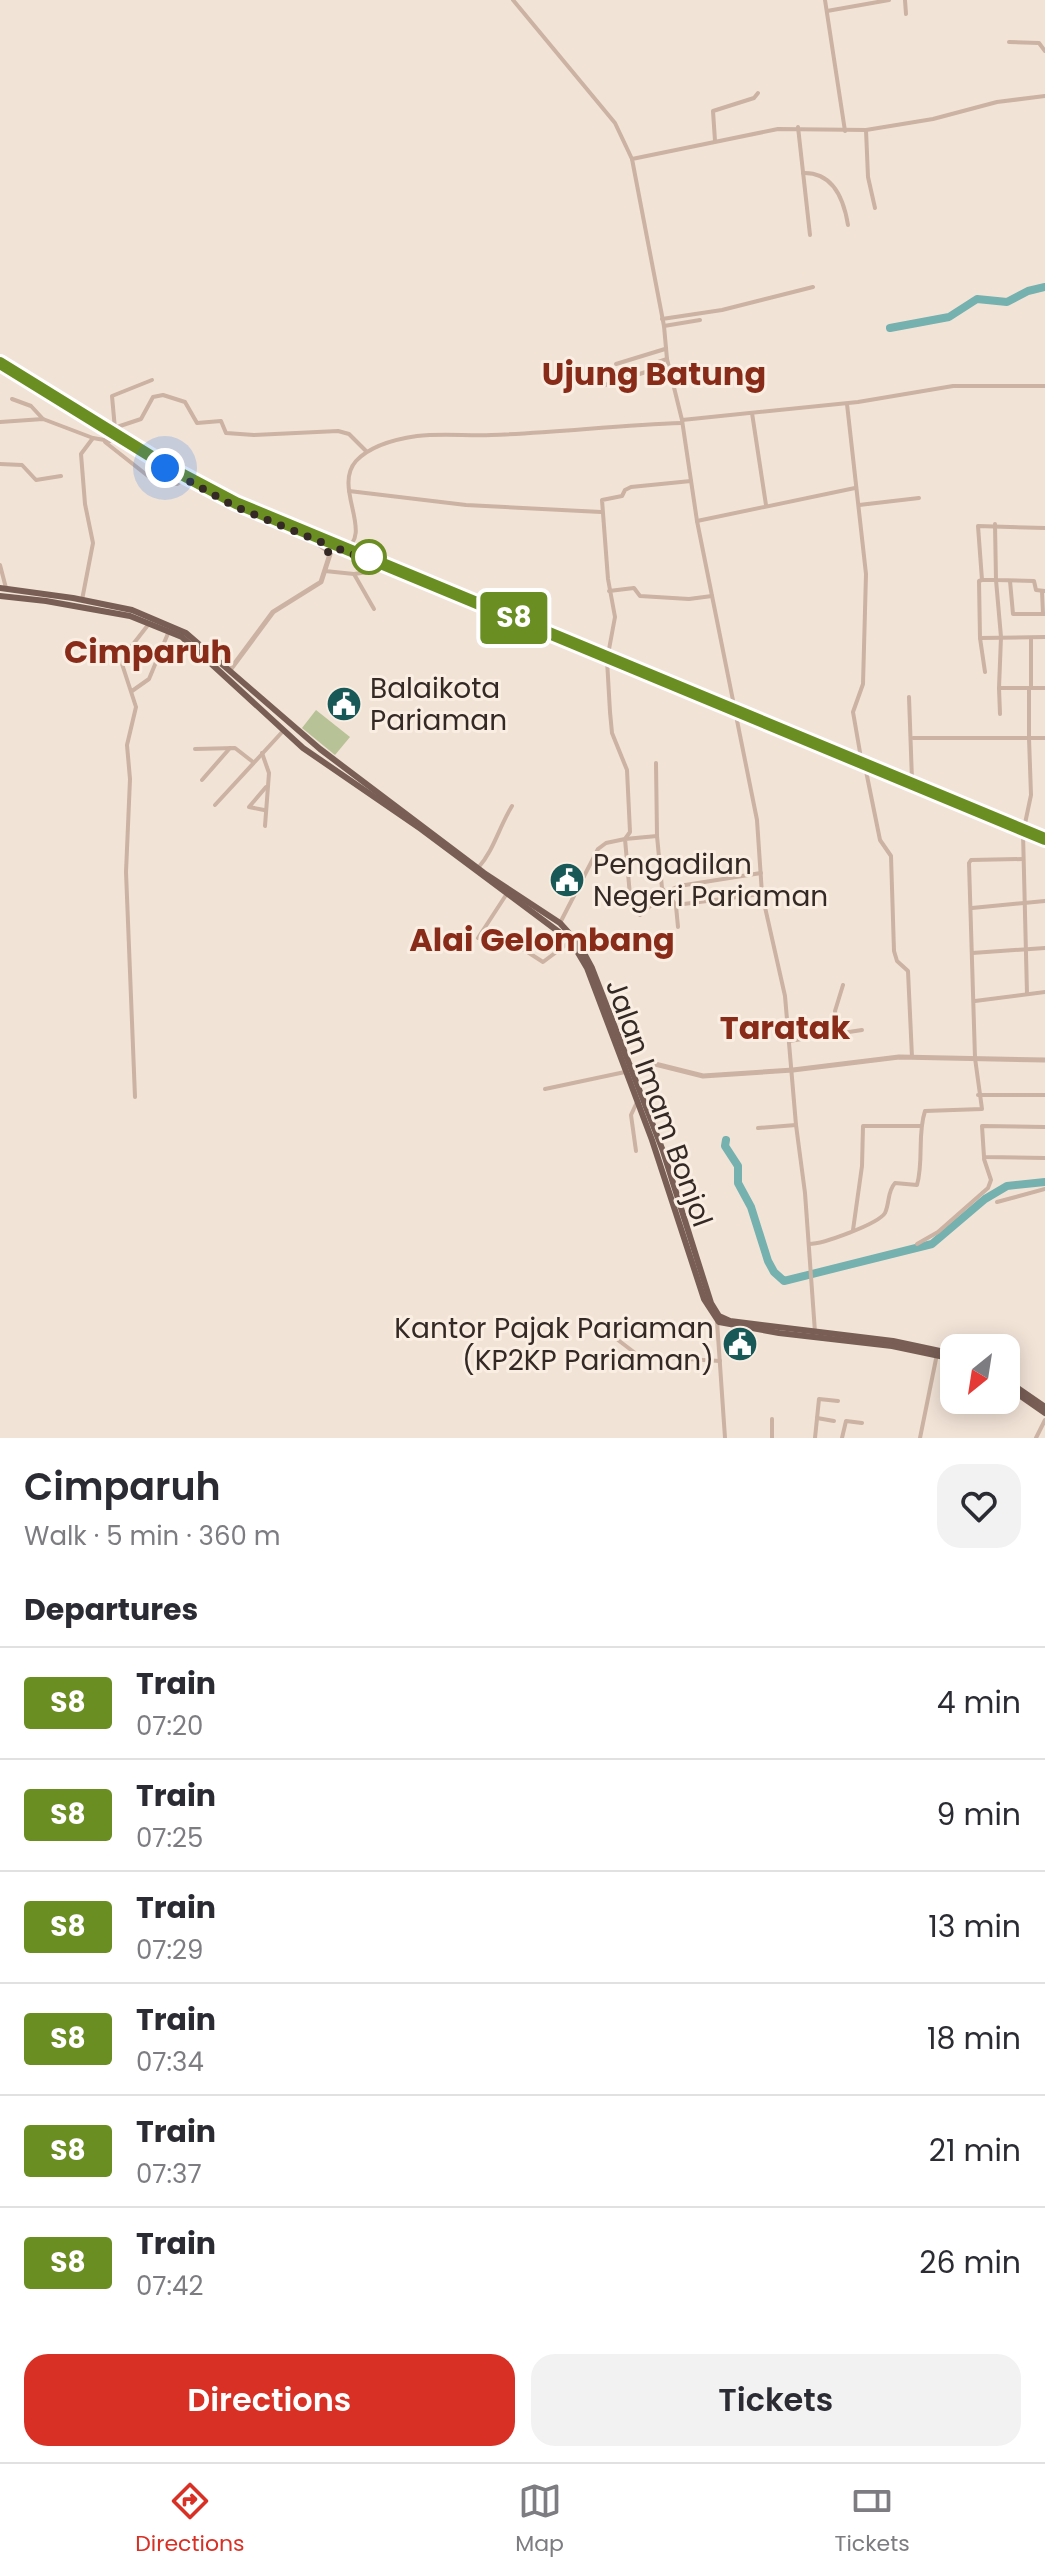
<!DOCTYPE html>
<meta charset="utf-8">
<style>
body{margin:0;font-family:Poppins,sans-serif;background:#f2f2f3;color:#2b2b33;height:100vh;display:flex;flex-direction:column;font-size:30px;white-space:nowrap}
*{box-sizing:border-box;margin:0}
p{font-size:26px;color:#7c7c81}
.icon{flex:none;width:44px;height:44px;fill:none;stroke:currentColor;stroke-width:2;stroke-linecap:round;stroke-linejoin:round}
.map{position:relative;height:1438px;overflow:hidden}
.drawer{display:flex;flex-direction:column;background:#fff;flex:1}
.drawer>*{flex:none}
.badge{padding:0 16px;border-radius:6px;font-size:28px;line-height:52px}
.needle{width:52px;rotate:210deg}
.tools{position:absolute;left:940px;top:1334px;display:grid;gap:16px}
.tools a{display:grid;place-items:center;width:80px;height:80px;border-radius:16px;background:#fff;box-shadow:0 4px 20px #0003;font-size:40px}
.you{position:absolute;width:40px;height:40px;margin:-20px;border:6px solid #fff;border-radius:50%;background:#1a73e8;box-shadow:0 0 0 12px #1a73e833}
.map>.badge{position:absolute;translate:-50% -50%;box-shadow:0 0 0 4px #fff}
h2{padding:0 24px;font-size:30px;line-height:72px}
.round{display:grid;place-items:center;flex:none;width:84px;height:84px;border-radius:24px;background:#f2f2f3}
.head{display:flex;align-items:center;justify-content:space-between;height:136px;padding:0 24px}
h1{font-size:38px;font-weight:600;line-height:60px}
.button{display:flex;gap:16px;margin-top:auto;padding:16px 24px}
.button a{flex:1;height:92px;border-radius:24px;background:#d93025;color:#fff;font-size:32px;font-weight:600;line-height:92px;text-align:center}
.button a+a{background:#f2f2f3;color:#2b2b33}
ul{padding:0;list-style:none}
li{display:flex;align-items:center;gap:24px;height:112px;padding:0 24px;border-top:2px solid #e1e1e2}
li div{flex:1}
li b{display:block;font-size:30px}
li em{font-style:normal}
li .badge{min-width:88px;font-weight:700;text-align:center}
.dock{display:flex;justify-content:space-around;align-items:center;height:112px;border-top:2px solid #e1e1e2;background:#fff;font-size:22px;color:#7c7c81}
.dock a{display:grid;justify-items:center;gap:4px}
.dock .active{color:#d93025}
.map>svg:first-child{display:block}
.green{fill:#b7c296}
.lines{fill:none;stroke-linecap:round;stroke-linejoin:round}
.river{stroke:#74b1af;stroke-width:8}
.minor{stroke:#cbb2a2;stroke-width:4}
.tertiary{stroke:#cbb2a2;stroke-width:5}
.primary{stroke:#785e55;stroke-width:6}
.rail-casing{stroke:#352925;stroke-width:5}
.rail{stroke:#faeee3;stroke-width:2;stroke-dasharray:6;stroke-linecap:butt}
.line-casing{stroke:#fff;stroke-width:18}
.line{stroke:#6b8e23;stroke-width:12}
.walk{stroke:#352925;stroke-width:8;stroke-dasharray:0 14.4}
.stop-dot{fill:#fff;stroke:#6b8e23;stroke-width:4}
.labels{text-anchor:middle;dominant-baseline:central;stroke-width:6;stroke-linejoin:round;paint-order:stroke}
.poi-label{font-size:28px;fill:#352925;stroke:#faeee3;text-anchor:start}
.street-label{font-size:28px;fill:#352925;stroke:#faeee3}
.quarter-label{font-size:32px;font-weight:bold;fill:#892b19;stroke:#faeee3}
</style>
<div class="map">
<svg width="1045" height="1438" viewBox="0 0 1045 1438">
<rect width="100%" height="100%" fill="#f2e3d7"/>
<!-- green -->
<path class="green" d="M316,710l34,27 -15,18 -33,-27z"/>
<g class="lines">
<!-- river -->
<g class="river">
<path d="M890,328l59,-11 28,-18 30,3 21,-11 17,-4"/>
<path d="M726,1140l-1,6 13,20v17l13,24 17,54 6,11 10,9 148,-37 53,-45 22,-13 38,-4"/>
</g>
<!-- minor -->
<g class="minor">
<path d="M513,0l102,123 17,36"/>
<path d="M825,0l20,131"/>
<path d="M905,0l1,14"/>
<path d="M827,11l62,-11"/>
<path d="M1009,42l30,1 6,8"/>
<path d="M798,127l12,108"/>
<path d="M866,130l2,47 7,31"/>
<path d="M715,141l-2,-30 41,-13 4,-5"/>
<path d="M803,173c31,-1 41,27 45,52"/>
<path d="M662,319l60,-9 91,-23"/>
<path d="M664,326l36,-6"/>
<path d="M616,364l49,-15"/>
<path d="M0,367l221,132 100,43 -1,4 8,6"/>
<path d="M602,386l53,-17 3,-7 9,-3"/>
<path d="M12,399l19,7 12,13"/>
<path d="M847,404l19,170 -3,110 -10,28 8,46 184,75"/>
<path d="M752,413l14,92"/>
<path d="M682,420l176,-18 95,-16h92"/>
<path d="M0,422l43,-3 50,19 17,3 7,-14 24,-8 12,-22 10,-2 22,7 12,21 24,-2 5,12 28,2 84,-4 11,3 17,17"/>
<path d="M115,429l-3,-33 40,-16"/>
<path d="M105,442l43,34 29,8 7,-5"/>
<path d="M0,464l22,1 14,15 25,-4"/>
<path d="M349,491l117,14 135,7"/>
<path d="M859,505l60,-7"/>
<path d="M697,521l158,-33"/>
<path d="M995,524l1,56 38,1 2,9 9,1"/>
<path d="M343,551l702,291"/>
<path d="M343,551c33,-16 -11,-63 13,-90 15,-16 40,-22 61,-25 25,-3 50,0 74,-1 64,-2 127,-10 191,-12"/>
<path d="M0,565l6,23"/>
<path d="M325,571l29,3 20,35"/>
<path d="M354,574l21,-3"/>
<path d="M982,580h14l5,57 -2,51h46"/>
<path d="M1010,581l3,33h32"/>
<path d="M609,591l25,-3 6,8 49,3 23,-3"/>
<path d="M1042,591l1,23"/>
<path d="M82,600l11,-57 -8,-39 -4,-50 12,-16"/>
<path d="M980,638l65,-1"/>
<path d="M1031,638v49"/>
<path d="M985,672l-5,-34 -1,-57 3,-1 -4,-54 67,2"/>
<path d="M999,688l1,26"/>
<path d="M132,691l17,-12 20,-48"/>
<path d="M909,697l3,83"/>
<path d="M913,738h116v-49"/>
<path d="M195,749l40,-1 18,14"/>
<path d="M262,753l7,20 -4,53"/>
<path d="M656,763l1,73 5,52 14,17 85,-11"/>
<path d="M865,766l15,74 11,16 3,95 3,10 11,10 4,86"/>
<path d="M202,780l28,-32"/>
<path d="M215,805l69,-75"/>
<path d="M264,810l-15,-3 17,-20"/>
<path d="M657,836l-32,3 6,68 9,8 26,-23 13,-6 82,-13"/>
<path d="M478,868c16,-18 21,-41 34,-62"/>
<path d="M506,895l-28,43 37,6 28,18 28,-21"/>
<path d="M676,906l2,21"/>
<path d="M972,908l73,-7"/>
<path d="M560,923l38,-74 8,-6 19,-4 5,-7 -3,-62 -15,-37 -2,-21 -3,-52 8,-43 -7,-38 -6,-79 20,-4 3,-6 6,-3 60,-6"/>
<path d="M972,953l73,-5"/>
<path d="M1027,994l-4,-161 8,-38 -2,-57h16"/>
<path d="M975,1001l70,-9"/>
<path d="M838,1033l-3,-22 8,-26"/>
<path d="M789,1041l73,-11"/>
<path d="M545,1089l80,-17"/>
<path d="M978,1095h67"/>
<path d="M135,1097l-9,-225 4,-93 -3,-34 9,-38 -14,-43 5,-12 21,-27"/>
<path d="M1045,1127l-63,-1 2,31 61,1"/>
<path d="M758,1128l38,-3"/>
<path d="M636,1151l-5,-36 6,-13"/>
<path d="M997,1202l48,-13"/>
<path d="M853,1230l9,-64 1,-40h58"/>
<path d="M809,1244c14,0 69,-20 76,-31 5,-11 2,-21 10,-30l22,2c7,-25 0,-50 8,-74l57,-2 -7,-51 -6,-195 2,-3 52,-1"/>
<path d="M917,1244l21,-12 50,-44 3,-8 -7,-21"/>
<path d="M717,1321l8,117"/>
<path d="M815,1332l-10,-139 -9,-68 -11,-129 -23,-102 -5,-74 -60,-299 -15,-101 -15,-61 -3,-33 -32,-167 146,-30 88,1 67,-11 64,-17 48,-6"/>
<path d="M618,1340l21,16 81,5"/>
<path d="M984,1348l3,-10"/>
<path d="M817,1418l17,3"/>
<path d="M772,1438v-19"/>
<path d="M815,1438l4,-39 19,2"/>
<path d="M842,1438l4,-17 16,2"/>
<path d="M920,1438l17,-84"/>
<path d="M1036,1438l9,-18"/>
</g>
<!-- tertiary -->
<g class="tertiary">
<path d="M230,670l43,-58 48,-30 11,-34 11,3"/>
<path d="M629,1066l26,-2 48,12 90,-6 106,-13 146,3"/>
</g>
<!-- primary -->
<g class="primary">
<path d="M0,588l73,10 59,12 54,23 134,116 164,124 76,50 19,21 13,24 71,183 48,152 8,13 11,5 163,20 61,13"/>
<path d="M0,596l46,5 84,15 52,21 121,111 118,81 150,112 16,27 65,172 52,159 15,23 60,11 113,13 62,13"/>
<path d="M1006,1380l39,27"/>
<path d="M1006,1386l39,27"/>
</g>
<defs>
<path id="rail" d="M0,363l170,105 66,35 809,336"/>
</defs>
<!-- rail casing -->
<use href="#rail" class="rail-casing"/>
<!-- rail -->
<use href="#rail" class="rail"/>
</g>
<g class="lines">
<defs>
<path id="line" d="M0,363l170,105 66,35 809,336"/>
</defs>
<!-- line casing -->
<use href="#line" class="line-casing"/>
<!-- line -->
<use href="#line" class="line"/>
<!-- walk -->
<path class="walk" d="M165,468l71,39 85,35 -1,4 8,6 6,-5 35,14v-4"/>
</g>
<!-- icons -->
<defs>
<symbol id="civic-disc" viewBox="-11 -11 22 22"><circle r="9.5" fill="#185958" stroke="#faeee3"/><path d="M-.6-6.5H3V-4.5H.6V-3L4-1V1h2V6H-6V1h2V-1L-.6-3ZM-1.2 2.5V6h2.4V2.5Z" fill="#fff"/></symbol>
</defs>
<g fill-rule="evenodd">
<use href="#civic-disc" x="324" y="684" width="40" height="40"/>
<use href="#civic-disc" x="547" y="860" width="40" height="40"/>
<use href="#civic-disc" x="720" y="1324" width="40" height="40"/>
</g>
<!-- markers -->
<circle class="stop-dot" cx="369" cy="557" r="16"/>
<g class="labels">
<!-- poi labels -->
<g class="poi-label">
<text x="370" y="688">Balaikota<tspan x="370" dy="32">Pariaman</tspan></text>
<text x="593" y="864">Pengadilan<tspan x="593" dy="32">Negeri Pariaman</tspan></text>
<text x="714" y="1328" text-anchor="end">Kantor Pajak Pariaman<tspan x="714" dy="32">(KP2KP Pariaman)</tspan></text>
</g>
<!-- street labels -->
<g class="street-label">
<text transform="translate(659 1103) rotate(70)">Jalan Imam Bonjol</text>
</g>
<!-- quarter labels -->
<g class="quarter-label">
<text x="654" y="373">Ujung Batung</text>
<text x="148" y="651">Cimparuh</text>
<text x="542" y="939">Alai Gelombang</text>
<text x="785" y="1027">Taratak</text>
</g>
</g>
</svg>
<div class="tools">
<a><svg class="needle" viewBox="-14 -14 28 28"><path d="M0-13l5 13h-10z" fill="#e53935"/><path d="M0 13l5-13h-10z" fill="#7c7c81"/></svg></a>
</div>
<div class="you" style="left:165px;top:468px"></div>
<b class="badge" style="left:514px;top:618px;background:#6b8e23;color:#fff">S8</b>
</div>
<section class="drawer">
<div class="head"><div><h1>Cimparuh</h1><p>Walk · 5 min · 360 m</p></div><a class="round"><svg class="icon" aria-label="heart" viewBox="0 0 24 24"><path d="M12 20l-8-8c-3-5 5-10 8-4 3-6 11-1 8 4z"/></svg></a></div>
<h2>Departures</h2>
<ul>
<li><span class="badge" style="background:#6b8e23;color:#fff">S8</span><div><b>Train</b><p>07:20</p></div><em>4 min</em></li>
<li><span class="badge" style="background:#6b8e23;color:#fff">S8</span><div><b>Train</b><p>07:25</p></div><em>9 min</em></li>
<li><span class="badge" style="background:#6b8e23;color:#fff">S8</span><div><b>Train</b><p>07:29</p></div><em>13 min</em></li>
<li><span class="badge" style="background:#6b8e23;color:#fff">S8</span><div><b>Train</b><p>07:34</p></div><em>18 min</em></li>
<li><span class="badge" style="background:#6b8e23;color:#fff">S8</span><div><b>Train</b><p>07:37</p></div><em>21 min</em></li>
<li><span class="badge" style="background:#6b8e23;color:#fff">S8</span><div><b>Train</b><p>07:42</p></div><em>26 min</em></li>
</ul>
<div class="button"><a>Directions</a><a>Tickets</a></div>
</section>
<nav class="dock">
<a class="active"><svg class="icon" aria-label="directions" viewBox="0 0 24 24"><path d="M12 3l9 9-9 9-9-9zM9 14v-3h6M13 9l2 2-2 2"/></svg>Directions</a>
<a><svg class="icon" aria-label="map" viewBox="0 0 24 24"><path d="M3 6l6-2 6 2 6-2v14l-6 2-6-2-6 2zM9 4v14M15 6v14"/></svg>Map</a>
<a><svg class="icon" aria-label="tickets" viewBox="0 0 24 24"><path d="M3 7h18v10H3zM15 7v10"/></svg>Tickets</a>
</nav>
